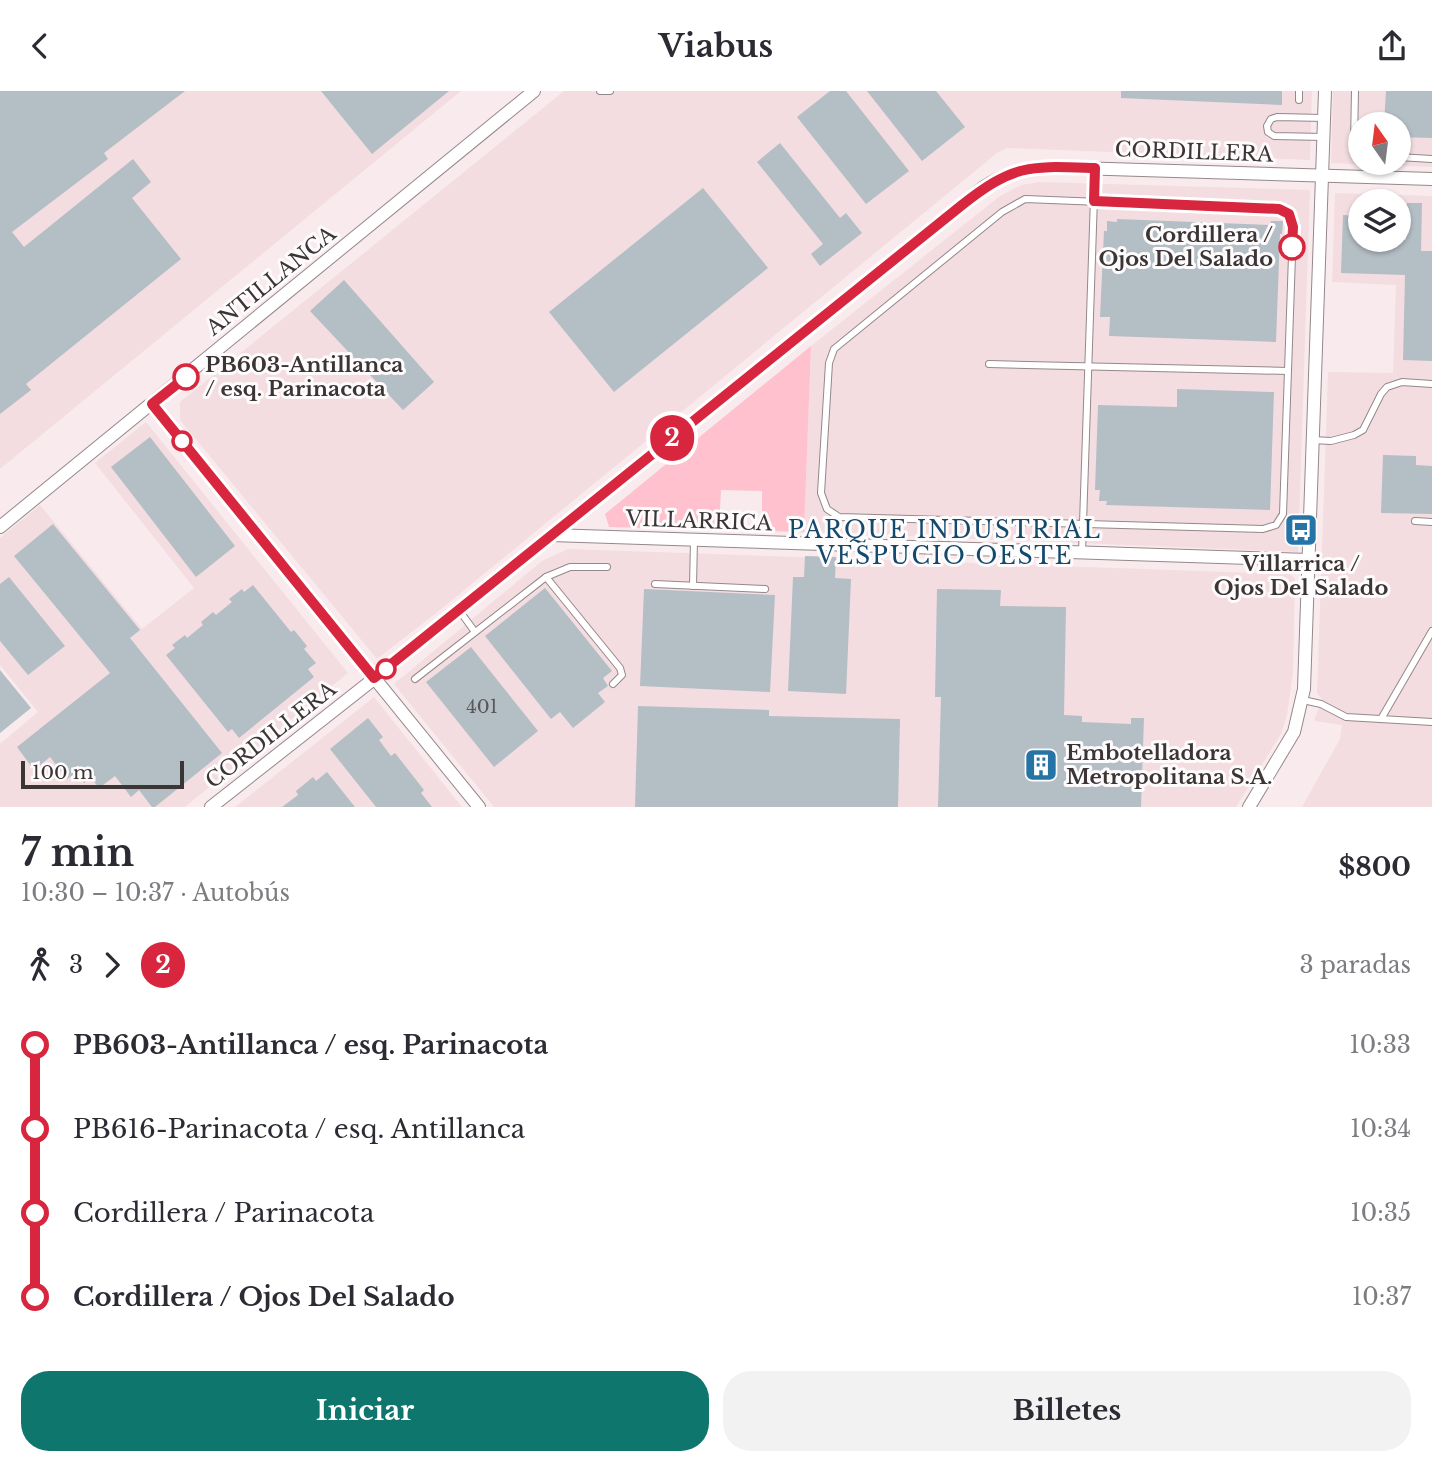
<!DOCTYPE html>
<html lang="es">
<meta charset="utf-8">
<style>
body{margin:0;font-family:"Libre Baskerville",serif;background:#f2f2f3;color:#2b2b33;height:100vh;display:flex;flex-direction:column;font-size:26px;white-space:nowrap}
*{box-sizing:border-box;margin:0}
p{font-size:23px;color:#7c7c81}
.icon{flex:none;width:38px;height:38px;fill:none;stroke:currentColor;stroke-width:2;stroke-linecap:round;stroke-linejoin:round}
.map{position:relative;height:716px;overflow:hidden}
.drawer{display:flex;flex-direction:column;background:#fff;flex:1}
.drawer>*{flex:none}
.badge{padding:0 14px;border-radius:23px;font-size:24px;line-height:46px}
.needle{width:46px;rotate:346deg}
.buttons{position:absolute;left:1348px;top:21px;display:grid;gap:14px}
.buttons a{display:grid;place-items:center;width:63px;height:63px;border-radius:50%;background:#fff;box-shadow:0 2px 5px #0004;font-size:35px}
.scale{position:absolute;left:21px;bottom:18px;width:163px;box-sizing:border-box;padding-left:7px;border:4px solid #3b3536;border-top:0;font-size:19px;line-height:24px;white-space:nowrap;color:#3b3536;-webkit-text-stroke:5px #fefbfc;paint-order:stroke}
.map>.badge{position:absolute;translate:-50% -50%;box-shadow:0 0 0 4px #fff}
.legs{display:flex;align-items:center;gap:10px;height:77px;padding:0 21px;font-size:23px}
.legs p{margin-inline-start:auto}
.summary{display:flex;align-items:center;justify-content:space-between;height:119px;padding:0 21px}
h1{font-size:38px;font-weight:800;line-height:52px}
.cta{display:flex;gap:14px;margin-top:auto;padding:14px 21px}
.cta a{flex:1;height:80px;border-radius:28px;background:#0f766e;color:#fff;font-size:28px;font-weight:800;line-height:80px;text-align:center}
.cta a+a{background:#f2f2f3;color:#2b2b33}
ul{padding:0 21px;list-style:none}
li{display:flex;align-items:center;gap:24px;height:84px;font-size:26px}
li i{display:grid;place-items:center;width:10px;height:100%;margin:0 9px;background:currentColor}
li i::after{content:'';width:18px;height:18px;margin:-9px;border:5px solid;border-radius:50%;background:#fff}
li p{margin-inline-start:auto}
li:first-child i{background:linear-gradient(#0000 50%,currentColor 0)}
li:last-child i{background:linear-gradient(currentColor 50%,#0000 0)}
header{display:flex;justify-content:space-between;align-items:center;height:91px;padding:0 21px;background:#fff;font-size:32px;font-weight:800}
.map>svg:first-child{display:block}
.built{fill:#f3dde0;fill-rule:evenodd}
.green{fill:#fec1cd}
.building{fill:#b4bec5}
.lines{fill:none;stroke-linecap:round;stroke-linejoin:round}
.lane-casing{stroke:#94888a;stroke-width:8}
.street-casing{stroke:#94888a;stroke-width:14}
.lane{stroke:#fff;stroke-width:6}
.street{stroke:#fff;stroke-width:12}
.line-1-casing{stroke:#fff;stroke-width:16}
.line-1{stroke:#d7263d;stroke-width:10}
.stop-1-dot{fill:#fff;stroke:#d7263d;stroke-width:3.5}
.labels{text-anchor:middle;dominant-baseline:central;stroke-width:6;stroke-linejoin:round;paint-order:stroke}
.number-label{font-size:18px;fill:#59575a}
.street-label{font-size:21px;fill:#3b3536;stroke:#fefbfc}
.stop-label{font-size:21px;font-weight:bold;fill:#3b3536;stroke:#fefbfc;text-anchor:end}
.poi-label{font-size:21px;font-weight:bold;fill:#3b3536;stroke:#fefbfc}
.neighbourhood-label{font-size:23px;letter-spacing:2px;fill:#13496c;stroke:#fefbfc}
</style>
<header><svg class="icon" aria-label="back" viewBox="0 0 24 24"><path d="M15 5l-7 7 7 7"/></svg>Viabus<svg class="icon" aria-label="share" viewBox="0 0 24 24"><path d="M12 15V3M7 8l5-5 5 5M5 13v7h14v-7"/></svg></header>
<div class="map">
<svg width="1432" height="716" viewBox="0 0 1432 716">
<rect width="100%" height="100%" fill="#f9ebed"/>
<!-- built -->
<g class="built">
<path d="M0,0h461l-461,378z"/>
<path d="M564,0h748l-2,69 -303,-12 -10,5 -557,457 -63,49 -197,-239v-18z"/>
<path d="M1333,0h99v76l-101,-4zM1360,33h38v39h-38z"/>
<path d="M1040,91l270,8 -12,362 -494,-20 7,-186 189,-150 21,-11z"/>
<path d="M1335,102l97,3v611h-130l38,-68 2,-14 -28,-4 8,-22 -5,-6 11,-321 65,1 3,-88 -64,-3zM1360,110h38v39h-38z"/>
<path d="M146,331l202,251 -163,134h-185v-63l38,-32 -38,-47v-127l40,-33 102,124 52,-41 -99,-125z"/>
<path d="M568,458l722,25 5,5 -2,94 -6,42 -6,19 -45,73h-742l-100,-123 148,-123z"/>
<path d="M374,606l88,110h-227z"/>
</g>
<!-- green -->
<path class="green" d="M811,255l-7,186 -42,-1v-40l-41,-1 -2,40 -110,-3 -4,-13z"/>
<!-- building -->
<g class="building">
<path d="M0,0h185l-81,62 4,6 -96,73 12,15 109,-88 18,23 -19,16 49,61 -155,125 5,6 -31,24z"/>
<path d="M321,0h128l-77,63z"/>
<path d="M830,0h16l63,80 -43,33 -69,-87z"/>
<path d="M867,0h69l29,36 -43,34z"/>
<path d="M1121,0h161v14l-161,-7z"/>
<path d="M1386,0h46v47l-34,-1v-13h-14z"/>
<path d="M780,52l60,75 6,-5 16,20 -42,33 -9,-12 12,-10 -66,-82z"/>
<path d="M703,97l65,80 -154,124 -65,-80z"/>
<path d="M1407,112h15l-1,48h11v110l-29,-1 2,-85 -64,-2 2,-58 17,1v24h46z"/>
<path d="M1117,128l153,6 1,-4h12l-1,13h-2l-4,108 -167,-6 1,-19h-10l4,-86h3v-10l10,1z"/>
<path d="M344,189l90,102 -31,28 -93,-99z"/>
<path d="M1177,298l97,3 -4,118 -164,-5 1,-4h-8l1,-11h-5l3,-85 79,2z"/>
<path d="M150,346l85,109 -39,31 -85,-110z"/>
<path d="M1383,364l33,1v9l16,1v48l-51,-1z"/>
<path d="M53,433l87,106 -10,8 92,115 -67,54h-3l-13,-17 -8,7 -16,-21 -16,12 -8,-10 -7,5 -8,-10 -9,6 -17,-22 -16,13 -17,-23 93,-74 -96,-117z"/>
<path d="M805,465l31,1 -1,21 16,1 -5,115 -58,-3 5,-114h11z"/>
<path d="M9,486l56,69 -37,29 -28,-34v-57z"/>
<path d="M253,494l38,47 3,-2 13,16 -3,3 12,14 -8,6 6,8 -75,61 -7,-9 -4,3 -62,-77 9,-7 -3,-3 13,-10 2,3 16,-13 -2,-3 12,-10 3,3 16,-13 -3,-3 13,-10 2,3z"/>
<path d="M545,497l67,83 -9,7 5,8 -10,7 7,9 -32,26 -13,-16 -9,7 -66,-83z"/>
<path d="M644,498l131,6 -5,97 -130,-6z"/>
<path d="M937,498l64,1 -1,16 66,1 -2,108 18,1v6l49,2v-6h13l-3,89h-203l3,-110h-6z"/>
<path d="M471,556l67,84 -44,36 -68,-85z"/>
<path d="M0,579l31,38 -31,25z"/>
<path d="M638,615l131,4v6l131,3 -2,88h-263z"/>
<path d="M368,627l15,19 -4,3 12,16 4,-3 29,37 -3,3 11,14h-56l-46,-58z"/>
<path d="M327,681l28,35h-73l16,-12 -2,-4 17,-14 3,4z"/>
</g>
<g class="lines">
<defs>
<g id="lane">
<path d="M600,0h10"/>
<path d="M1355,0l-1,51 2,8 4,3"/>
<path d="M1299,9v-9"/>
<path d="M1324,46l-50,-1 -6,-4 -1,-6 4,-7 6,-2 47,1"/>
<path d="M1398,66l34,2"/>
<path d="M1025,108l254,10 10,5 4,13 -10,287 -7,11 -13,4 -424,-12 -12,-8 -6,-16 8,-130 5,-14 168,-137z"/>
<path d="M989,273l299,7"/>
<path d="M1312,349l19,1 23,-6 9,-5 18,-36 6,-7 15,-5 30,2"/>
<path d="M1415,430l17,1"/>
<path d="M1082,462l13,-385"/>
<path d="M546,486l74,91 2,7 -9,9"/>
<path d="M655,493l110,5"/>
<path d="M693,495l1,-46"/>
<path d="M459,519l16,22"/>
<path d="M415,588l131,-102 24,-10h37"/>
<path d="M1303,609l18,4 25,13 86,5"/>
<path d="M1381,628l51,-88"/>
</g>
<g id="street">
<path d="M152,313l327,403"/>
<path d="M0,436l534,-436"/>
<path d="M551,444l758,25"/>
<path d="M211,716l164,-129 609,-491c19,-12 38,-19 60,-20l388,12"/>
<path d="M1249,716l45,-75 10,-43 21,-598"/>
</g>
</defs>
<!-- lane casing -->
<use href="#lane" class="lane-casing"/>
<!-- street casing -->
<use href="#street" class="street-casing"/>
<!-- lane -->
<use href="#lane" class="lane"/>
<!-- street -->
<use href="#street" class="street"/>
</g>
<g class="lines">
<defs>
<path id="line-1" d="M186,286l-34,27 222,274 588,-473c53,-42 69,-39 133,-37l-1,33 185,8 10,5 4,13 -1,20"/>
</defs>
<!-- line-1 casing -->
<use href="#line-1" class="line-1-casing"/>
<!-- line-1 -->
<use href="#line-1" class="line-1"/>
</g>
<!-- icons -->
<defs>
<symbol id="bus-square" viewBox="-11 -11 22 22"><rect x="-9" y="-9" width="18" height="18" rx="4" fill="#2674a6" stroke="#fefbfc"/><path d="M-5-6H5V4H4V6H2V4H-2V6H-4V4H-5ZM-3.5-4V0h7V-4ZM-3.5 1.2v1.5H-2V1.2ZM2 1.2v1.5H3.5V1.2Z" fill="#fff"/></symbol>
<symbol id="building-square" viewBox="-11 -11 22 22"><rect x="-9" y="-9" width="18" height="18" rx="4" fill="#2674a6" stroke="#fefbfc"/><path d="M-4-6H4V6H1V3H-1V6H-4ZM-2.5-4.3h1.7v1.8h-1.7ZM.8-4.3h1.7v1.8H.8ZM-2.5-1h1.7V.8h-1.7ZM.8-1h1.7V.8H.8Z" fill="#fff"/></symbol>
</defs>
<g fill-rule="evenodd">
<use href="#bus-square" x="1282" y="420" width="38" height="38"/>
<use href="#building-square" x="1022" y="655" width="38" height="38"/>
</g>
<!-- markers -->
<g class="stop-1-dot">
<circle cx="1292" cy="156" r="12"/>
<circle cx="186" cy="286" r="12"/>
<circle cx="182" cy="350" r="9"/>
<circle cx="386" cy="578" r="9"/>
</g>
<g class="labels">
<!-- number labels -->
<g class="number-label">
<text x="482" y="616">401</text>
</g>
<!-- street labels -->
<g class="street-label">
<text transform="translate(1194 61) rotate(2)">CORDILLERA</text>
<text transform="translate(271 190) rotate(-39)">ANTILLANCA</text>
<text transform="translate(699 430) rotate(2)">VILLARRICA</text>
<text transform="translate(271 644) rotate(-38)">CORDILLERA</text>
</g>
<!-- stop labels -->
<g class="stop-label">
<text x="1273" y="144">Cordillera /<tspan x="1273" dy="24">Ojos Del Salado</tspan></text>
<text x="205" y="274" text-anchor="start">PB603-Antillanca<tspan x="205" dy="24">/ esq. Parinacota</tspan></text>
</g>
<!-- poi labels -->
<g class="poi-label">
<text x="1301" y="473">Villarrica /<tspan x="1301" dy="24">Ojos Del Salado</tspan></text>
<text x="1066" y="662" text-anchor="start">Embotelladora<tspan x="1066" dy="24">Metropolitana S.A.</tspan></text>
</g>
<!-- neighbourhood labels -->
<g class="neighbourhood-label">
<text x="945" y="439">PARQUE INDUSTRIAL<tspan x="945" dy="26">VESPUCIO OESTE</tspan></text>
</g>
</g>
</svg>
<div class="buttons">
<a><svg class="needle" viewBox="-14 -14 28 28"><path d="M0-13l5 13h-10z" fill="#e53935"/><path d="M0 13l5-13h-10z" fill="#7c7c81"/></svg></a>
<a><svg class="icon" aria-label="layers" viewBox="0 0 24 24"><path d="M12 4l9 5-9 5-9-5zM3 14l9 5 9-5"/></svg></a>
</div>
<div class="scale">100 m</div>
<b class="badge" style="left:672px;top:347px;background:#d7263d;color:#fff">2</b>
</div>
<section class="drawer">
<div class="summary"><div><h1>7 min</h1><p>10:30 – 10:37 · Autobús</p></div><b>$800</b></div>
<div class="legs"><svg class="icon" aria-label="walk" viewBox="0 0 24 24"><circle cx="13" cy="4" r="2"/><path d="M13 8l-2 6 4 7M11 14l-3 7M7 12l3-4h3l4 4"/></svg>3<svg class="icon" aria-label="forward" viewBox="0 0 24 24"><path d="M9 5l7 7-7 7"/></svg><b class="badge" style="background:#d7263d;color:#fff">2</b><p>3 paradas</p></div>
<ul>
<li><i style="color:#d7263d"></i><b>PB603-Antillanca / esq. Parinacota</b><p>10:33</p></li>
<li><i style="color:#d7263d"></i><span>PB616-Parinacota / esq. Antillanca</span><p>10:34</p></li>
<li><i style="color:#d7263d"></i><span>Cordillera / Parinacota</span><p>10:35</p></li>
<li><i style="color:#d7263d"></i><b>Cordillera / Ojos Del Salado</b><p>10:37</p></li>
</ul>
<div class="cta"><a>Iniciar</a><a>Billetes</a></div>
</section>
